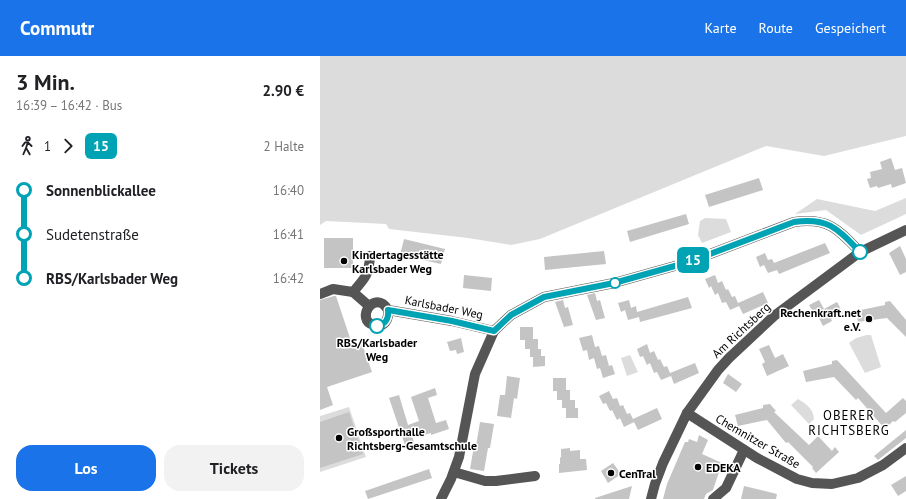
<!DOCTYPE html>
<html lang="de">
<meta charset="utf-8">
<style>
body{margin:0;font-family:"PT Sans",sans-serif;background:#f2f2f2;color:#202124;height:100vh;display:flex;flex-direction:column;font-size:15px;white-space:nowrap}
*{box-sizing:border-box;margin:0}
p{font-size:13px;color:#757577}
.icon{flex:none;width:22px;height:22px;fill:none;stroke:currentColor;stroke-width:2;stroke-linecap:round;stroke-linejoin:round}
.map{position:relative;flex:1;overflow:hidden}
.details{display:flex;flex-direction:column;background:#fff;width:320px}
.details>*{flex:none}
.badge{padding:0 8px;border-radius:6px;font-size:14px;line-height:26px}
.map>.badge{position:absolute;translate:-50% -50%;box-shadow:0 0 0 2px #fff}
.legs{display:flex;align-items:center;gap:6px;height:44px;padding:0 16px;font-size:13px}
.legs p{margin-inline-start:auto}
.overview{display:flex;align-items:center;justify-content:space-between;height:68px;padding:0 16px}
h1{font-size:22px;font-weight:600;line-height:30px}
.primary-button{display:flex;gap:8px;margin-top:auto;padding:8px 16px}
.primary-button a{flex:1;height:46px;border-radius:16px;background:#1a73e8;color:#fff;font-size:16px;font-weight:600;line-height:46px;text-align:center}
.primary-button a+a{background:#f2f2f2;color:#202124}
ul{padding:0 16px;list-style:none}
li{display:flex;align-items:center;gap:14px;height:44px;font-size:15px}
li i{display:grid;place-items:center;width:6px;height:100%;margin:0 5px;background:currentColor}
li i::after{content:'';width:10px;height:10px;margin:-5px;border:3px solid;border-radius:50%;background:#fff}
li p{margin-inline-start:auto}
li:first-child i{background:linear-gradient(#0000 50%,currentColor 0)}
li:last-child i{background:linear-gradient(currentColor 50%,#0000 0)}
header{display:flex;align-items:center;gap:24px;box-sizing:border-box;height:56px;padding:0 20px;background:#1a73e8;color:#fff}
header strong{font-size:19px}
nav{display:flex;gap:22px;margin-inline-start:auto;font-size:14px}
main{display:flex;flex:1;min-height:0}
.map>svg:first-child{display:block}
.green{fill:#dcdcdc}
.building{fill:#c4c4c4}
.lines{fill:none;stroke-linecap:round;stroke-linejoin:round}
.minor{stroke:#555;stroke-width:10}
.line-1-casing{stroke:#fff;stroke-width:9}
.line-1{stroke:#00a3b4;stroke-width:6}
.stop-1-dot{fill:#fff;stroke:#00a3b4;stroke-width:2}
.poi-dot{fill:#000;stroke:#fff;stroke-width:1.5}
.labels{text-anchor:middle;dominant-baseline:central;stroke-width:3;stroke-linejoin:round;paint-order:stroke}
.poi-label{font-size:12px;font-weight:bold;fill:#000;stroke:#fff;text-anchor:start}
.street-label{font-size:12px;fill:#000;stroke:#fff}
.stop-label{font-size:12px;font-weight:bold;fill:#000;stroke:#fff}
.neighbourhood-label{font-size:13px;letter-spacing:1px;fill:#000;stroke:#fff}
</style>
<header>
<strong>Commutr</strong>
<nav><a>Karte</a><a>Route</a><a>Gespeichert</a></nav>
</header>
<main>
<section class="details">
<div class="overview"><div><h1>3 Min.</h1><p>16:39 – 16:42 · Bus</p></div><b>2.90 €</b></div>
<div class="legs"><svg class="icon" aria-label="walk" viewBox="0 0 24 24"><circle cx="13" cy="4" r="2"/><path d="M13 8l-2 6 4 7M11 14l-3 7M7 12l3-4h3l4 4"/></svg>1<svg class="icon" aria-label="forward" viewBox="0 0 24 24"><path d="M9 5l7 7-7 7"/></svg><b class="badge" style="background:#00a3b4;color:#fff">15</b><p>2 Halte</p></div>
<ul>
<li><i style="color:#00a3b4"></i><b>Sonnenblickallee</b><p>16:40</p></li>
<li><i style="color:#00a3b4"></i><span>Sudetenstraße</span><p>16:41</p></li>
<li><i style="color:#00a3b4"></i><b>RBS/Karlsbader Weg</b><p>16:42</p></li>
</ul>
<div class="primary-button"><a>Los</a><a>Tickets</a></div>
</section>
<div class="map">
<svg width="586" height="443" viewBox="0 0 586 443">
<rect width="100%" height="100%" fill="#fff"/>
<!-- green -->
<g class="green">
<path d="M0,0h586v80l-82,20 -58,-10 -226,93 -29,6 -43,-7 -79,-9 -3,-5 -60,-3 -6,4z"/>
<path d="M586,142v16l-45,21 -35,-25 -31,4 22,-15 58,12z"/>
<path d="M385,162l21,1 5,13 -29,11 -4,-8 2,-14z"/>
<path d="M547,279h4l10,32 -16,6 -16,-30 7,-5z"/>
<path d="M310,299l8,17 -11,4 -6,-18z"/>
<path d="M478,343c9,5 15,10 16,20l-5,5 -18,-19z"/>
<path d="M29,351l17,50 -46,15v-56z"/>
</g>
<!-- building -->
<g class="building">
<path d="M571,102l4,12 7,-2 4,15 -14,5 -1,-4 -13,4 -1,-2 -7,2 -3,-9 4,-1 -1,-6 12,-3 -2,-7z"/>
<path d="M439,122l4,12 -54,17 -4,-12z"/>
<path d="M366,158l3,10 -59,18 -3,-11z"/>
<rect x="4" y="182" width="29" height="30"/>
<path d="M84,183l41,10 -4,15 -41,-9z"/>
<path d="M505,187l5,10 -51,21 -2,-4 -9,3 -4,-8 -4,2 -4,-10 9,-4 3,7 4,-1 2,4z"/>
<path d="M580,190l6,13v13l-6,3 -11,-22z"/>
<path d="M284,195l2,13 -61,6 -1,-13z"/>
<path d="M144,219l28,3 -1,13 -28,-3z"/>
<path d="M395,219l3,8 4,-2 4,9 2,-1 4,8 3,-1 3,7 25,-11 5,11 -25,11 -4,-8 -9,4 -4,-8 -4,1 -4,-10 -3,2 -4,-9 -2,2 -4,-9z"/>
<path d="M275,237l2,8 3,-1 5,18 -9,2 -9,-25z"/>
<path d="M14,240h2l17,51 9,-3 10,28 -45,15 6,18 -13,5v-110z"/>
<path d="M368,241l4,11 -52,14 -1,-5 -11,3 -3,-10 -4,2 -3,-9 11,-3 2,8 5,-2 1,6z"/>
<path d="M243,244l2,8 3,-1 5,18 -9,2 -9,-25z"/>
<path d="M499,244l5,9 13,-7 6,11 -12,6 1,2 -9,5 -6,-12 -2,1 -6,-10z"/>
<path d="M570,245l16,19v17l-19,-19 -29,4 -2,-11 29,-6v-3z"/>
<path d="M200,271h13v12h5v10h3v7h4v10l-12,1v-10h-3v-8h-5v-9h-5z"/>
<path d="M272,279l3,12 4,-1 3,10 4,-1 3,11 3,-1 3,9 -12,4 -3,-10 -3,1 -3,-11 -5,2 -2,-10 -4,1 -4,-13z"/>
<path d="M141,282l3,14 -7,2 -1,-4 -6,1 -3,-9z"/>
<path d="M327,288l3,9 4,-2 4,9 2,-1 4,8 3,-1 3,7 25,-10 4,10 -25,11 -3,-8 -10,4 -4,-8 -3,1 -4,-10 -3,2 -4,-9 -3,1 -3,-8z"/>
<path d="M449,289l6,13 8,-4 6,12 -22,10 -5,-12 3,-2 -6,-13z"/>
<path d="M517,304l49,53 17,-15 3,3v12l-11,9 -2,-1 -8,8 -27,-31 -2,2 -22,-23 -28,5 -3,-11 29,-7v-3z"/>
<path d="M408,318l14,10 -6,8 -13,-9z"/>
<path d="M187,320l13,2 -3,21 -3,-1 -3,20 -14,-2 3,-21h5z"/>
<path d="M233,322h13v12h4v10h5v8h3v10h-12v-10h-4v-8h-5v-9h-4z"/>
<path d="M115,332l2,7 -9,3 8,25 10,-3 3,9 -18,6v-2l-7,2 -1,-3 -11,4 3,9 -9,3 -17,-50 10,-3 9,30 11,-4 -8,-24z"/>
<path d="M289,335l4,8 4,-1 3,8 3,-1 4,9 3,-1 3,6 24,-11 5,11 -24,11 -4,-8 -10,5 -4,-9 -3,2 -5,-10 -2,1 -4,-8 -3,1 -4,-8z"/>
<path d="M450,348l6,7 -2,1 35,33 9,-9 14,15 3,-4 4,5 -23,21 -4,-5 1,-1 -25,-25 -2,1 -19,-23 -29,6 -3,-11 28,-7v-3z"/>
<path d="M29,356l14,42 -43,14v-46z"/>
<path d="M160,366l14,2 -4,24h-2l-4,23 -14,-2 4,-23h2z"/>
<path d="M586,374v8l-28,22 -4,-4z"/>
<path d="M379,379l9,5 -6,14 20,9 -9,27 -7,4 -2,5h-41l4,-15 18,-42h3l1,-3 8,3z"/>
<path d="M250,392v3l10,-1v9h6l1,11 -28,3v-9h1v-6l1,-1v-8z"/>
<path d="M293,407l8,11 -13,9 -7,-12z"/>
<path d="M109,413l3,9 -64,21 -3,-8z"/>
<path d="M586,420v15l-8,5 -7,-11z"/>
<path d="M312,430l-3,13h-34v-1z"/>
<path d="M424,430l33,8 -1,5h-35z"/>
</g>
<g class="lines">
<!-- minor -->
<g class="minor">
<path d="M33,236l16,14"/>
<path d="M0,238l13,-5 20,3c12,-14 16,-17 17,-36"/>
<path d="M68,254c1,9 -3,18 -14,15 -20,-5 1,-37 14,-15l64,11 42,10"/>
<path d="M367,357l70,45 40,21 15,4 20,1 26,-6 25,-13 23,-17"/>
<path d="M134,416l31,9h11l39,-5"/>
<path d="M121,443l10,-20 8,-22 16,-83 19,-43 17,-16 33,-18 70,-14 75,-21 105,-40c34,-5 44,7 66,30"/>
<path d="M331,443l4,-15 8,-21 24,-50 31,-43 11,-12 45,-42 70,-52 16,-12 46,-22"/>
<path d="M393,443l13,-11 18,-38"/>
</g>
</g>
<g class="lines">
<defs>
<path id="line-1" d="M57,270c9,-2 12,-7 11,-16l64,11 42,10 17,-16 33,-18 70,-14 75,-21 105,-40c34,-5 44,7 66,30"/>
</defs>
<!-- line-1 casing -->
<use href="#line-1" class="line-1-casing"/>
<!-- line-1 -->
<use href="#line-1" class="line-1"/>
</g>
<!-- markers -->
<g class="stop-1-dot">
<circle cx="540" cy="196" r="7"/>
<circle cx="295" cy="227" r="5"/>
<circle cx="57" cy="270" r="7"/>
</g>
<g class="poi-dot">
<circle cx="24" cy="205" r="4"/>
<circle cx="549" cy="263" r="4"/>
<circle cx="19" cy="382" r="4"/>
<circle cx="378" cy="411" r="4"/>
<circle cx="291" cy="417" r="4"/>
</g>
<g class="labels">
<!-- poi labels -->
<g class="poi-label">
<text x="32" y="198">Kindertagesstätte<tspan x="32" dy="14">Karlsbader Weg</tspan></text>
<text x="541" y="256" text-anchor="end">Rechenkraft.net<tspan x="541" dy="14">e.V.</tspan></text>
<text x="27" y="375">Großsporthalle<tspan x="27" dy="14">Richtsberg-Gesamtschule</tspan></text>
<text x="386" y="411">EDEKA</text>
<text x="299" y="417">CenTral</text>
</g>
<!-- street labels -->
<g class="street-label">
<text transform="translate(124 251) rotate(11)">Karlsbader Weg</text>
<text transform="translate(421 274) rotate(-43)">Am Richtsberg</text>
<text transform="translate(438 385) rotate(30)">Chemnitzer Straße</text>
</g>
<!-- stop labels -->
<g class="stop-label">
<text x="57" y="286">RBS/Karlsbader<tspan x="57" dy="14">Weg</tspan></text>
</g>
<!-- neighbourhood labels -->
<g class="neighbourhood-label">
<text x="529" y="359">OBERER<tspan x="529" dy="15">RICHTSBERG</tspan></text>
</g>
</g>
</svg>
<b class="badge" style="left:373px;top:204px;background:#00a3b4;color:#fff">15</b>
</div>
</main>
